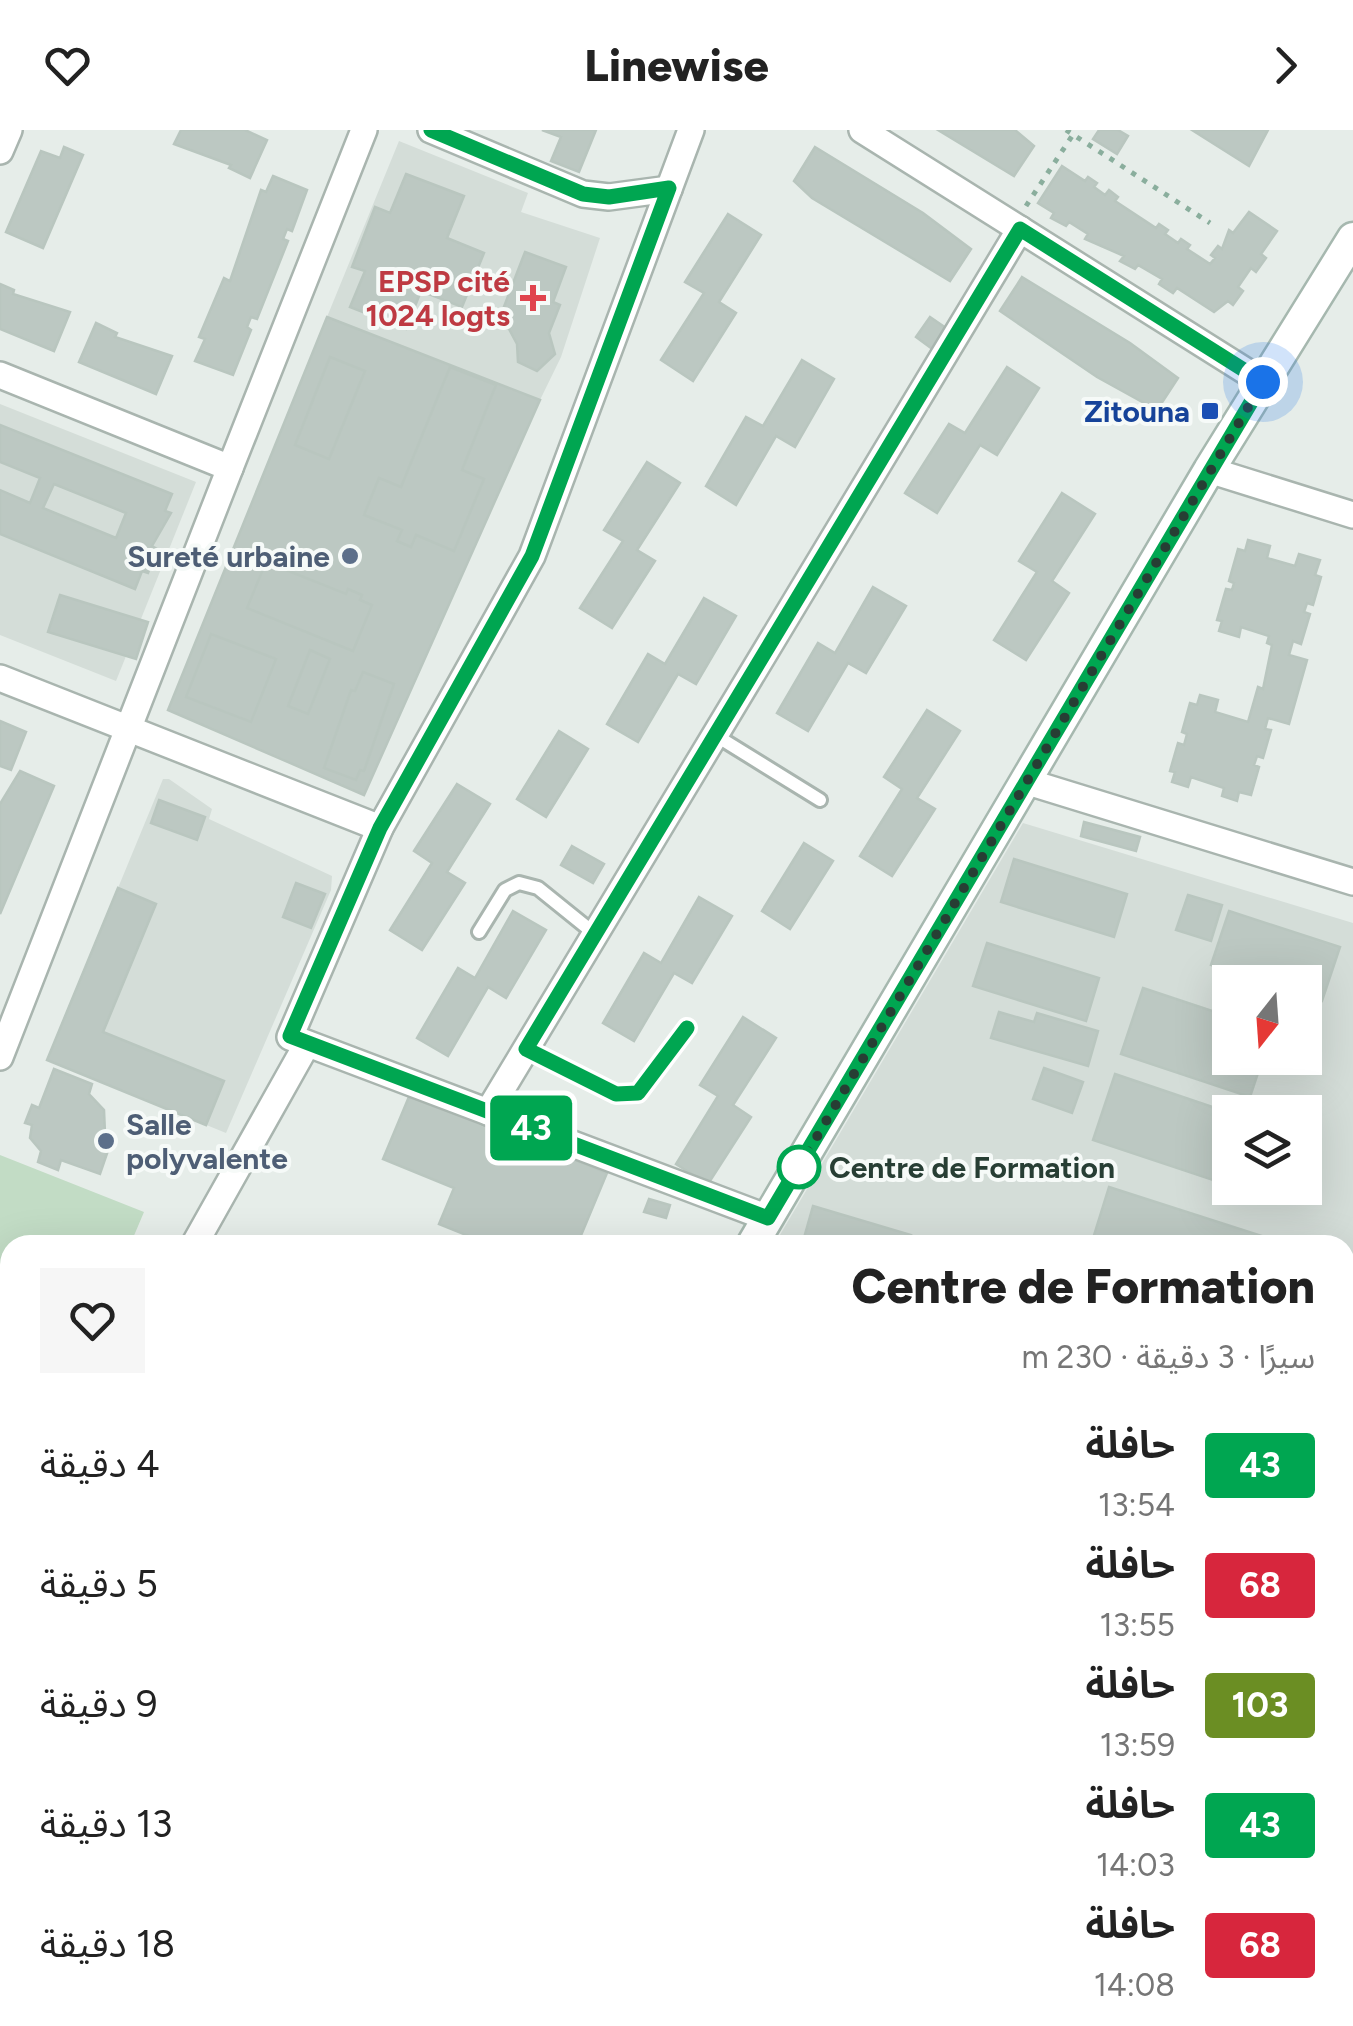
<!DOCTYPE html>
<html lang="ar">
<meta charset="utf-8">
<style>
body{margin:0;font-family:Figtree,"Noto Sans Arabic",sans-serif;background:#f6f6f6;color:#222;direction:rtl;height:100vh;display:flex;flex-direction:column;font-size:38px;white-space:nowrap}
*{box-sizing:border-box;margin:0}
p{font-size:32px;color:#767676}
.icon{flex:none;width:55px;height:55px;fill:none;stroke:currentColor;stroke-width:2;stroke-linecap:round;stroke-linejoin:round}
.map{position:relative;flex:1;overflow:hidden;direction:ltr}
.side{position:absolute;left:0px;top:1105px;width:1355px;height:792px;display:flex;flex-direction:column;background:#fff;border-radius:30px 30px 0 0;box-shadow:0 10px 40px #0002;direction:rtl}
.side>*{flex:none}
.badge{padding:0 20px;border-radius:8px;font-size:35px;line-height:65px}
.needle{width:65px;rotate:197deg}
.fabs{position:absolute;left:1212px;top:835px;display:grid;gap:20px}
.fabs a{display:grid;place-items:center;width:110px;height:110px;border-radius:0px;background:#fff;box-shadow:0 10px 40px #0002;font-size:50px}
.you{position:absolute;width:50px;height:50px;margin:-25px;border:8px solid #fff;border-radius:50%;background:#1a73e8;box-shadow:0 0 0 15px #1a73e833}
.map>.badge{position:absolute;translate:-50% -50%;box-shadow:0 0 0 5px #fff}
.round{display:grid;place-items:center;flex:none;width:105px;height:105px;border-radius:0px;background:#f6f6f6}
.overview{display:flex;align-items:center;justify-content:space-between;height:170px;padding:0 40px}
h1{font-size:48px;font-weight:800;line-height:75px}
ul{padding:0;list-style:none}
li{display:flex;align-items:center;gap:30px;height:120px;padding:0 40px}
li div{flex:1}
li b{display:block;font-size:38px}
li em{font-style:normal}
li .badge{min-width:110px;font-weight:700;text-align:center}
header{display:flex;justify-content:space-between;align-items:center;height:130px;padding:0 40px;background:#fff;font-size:45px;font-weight:800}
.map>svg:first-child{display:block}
.built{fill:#d4ddd8;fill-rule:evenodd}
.green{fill:#c2dcc5}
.building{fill:#bcc8c2;stroke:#b9c6bf;stroke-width:2.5;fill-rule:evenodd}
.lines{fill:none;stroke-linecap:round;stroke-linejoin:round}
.lane-casing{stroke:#a9b5af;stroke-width:18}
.street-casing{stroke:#a9b5af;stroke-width:30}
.secondary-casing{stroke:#a6b8af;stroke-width:35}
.path{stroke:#8aae9d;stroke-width:5;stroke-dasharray:5 8;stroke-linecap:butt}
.lane{stroke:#fff;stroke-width:12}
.street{stroke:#fff;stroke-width:25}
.secondary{stroke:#fff;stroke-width:30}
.line-casing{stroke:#fff;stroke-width:22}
.line{stroke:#00a651;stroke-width:15}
.walk{stroke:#273e34;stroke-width:10;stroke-dasharray:0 18}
.health-dot{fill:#e0444e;stroke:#f6faf8;stroke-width:4}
.transit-dot{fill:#1a4fb4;stroke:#f6faf8;stroke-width:4}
.service-dot{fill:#5c6f8a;stroke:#f6faf8;stroke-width:4}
.stop-dot{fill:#fff;stroke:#00a651;stroke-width:5}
.labels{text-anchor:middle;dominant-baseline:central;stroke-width:8;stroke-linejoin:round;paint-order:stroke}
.health-label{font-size:30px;font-weight:bold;fill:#be3a42;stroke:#f6faf8;text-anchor:end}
.transit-label{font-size:30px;font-weight:bold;fill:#164399;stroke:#f6faf8;text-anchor:end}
.service-label{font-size:30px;font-weight:bold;fill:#4e5e75;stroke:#f6faf8;text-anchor:end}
.stop-label{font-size:30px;font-weight:bold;fill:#273e34;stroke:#f6faf8;text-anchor:start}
</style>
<header><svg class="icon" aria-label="forward" viewBox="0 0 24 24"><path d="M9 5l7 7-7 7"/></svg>Linewise<svg class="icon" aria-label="heart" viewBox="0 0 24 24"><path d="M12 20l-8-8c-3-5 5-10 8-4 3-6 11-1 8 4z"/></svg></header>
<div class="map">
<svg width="1353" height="1896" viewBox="0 0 1353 1896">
<rect width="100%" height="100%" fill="#e6ede9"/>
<!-- built -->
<g class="built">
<path d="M399,11l129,52 -7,19 79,26 -39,119 -21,43 -213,-83z"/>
<path d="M0,274l196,78 -80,199 -116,-46z"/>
<path d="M163,649h6l43,30 -3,10 123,57 -1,14 -105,243 -179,-73z"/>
<path d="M1023,693l330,100v517l-8,-2v-193h-571zM1230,852h75v76h-75zM1230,982h75v76h-75z"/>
</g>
<!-- green -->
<path class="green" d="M0,1025l144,57 -14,33h-120v167l-10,-4z"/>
<!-- building -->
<g class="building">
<path d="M181,0h64l22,10 -17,38 -21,-10 2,-3 -57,-21z"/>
<path d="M542,0h54l-17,42 -28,-11 10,-24z"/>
<path d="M938,0h77l19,16 -20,30z"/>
<path d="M1099,0h19l10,6 -11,18 -24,-15z"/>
<path d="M1192,0h76l-19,36z"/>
<path d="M64,17l19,8 -40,93 -37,-16 35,-81 19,7z"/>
<path d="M815,17l108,66 48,36 -21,32 -138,-83 -18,-17z"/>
<path d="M1062,36l23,15 3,-4 9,6 -3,4 11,8 4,-5 9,7 -3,4 41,27 3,-4 9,6 -3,4 13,9 3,-4 9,6 -3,4 23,15 5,-6 -4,-3 7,-9 4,3 7,-19 4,3 16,-21 28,19 -16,23 5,4 -10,14 -5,-4 -13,19 5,4 -10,14 -5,-4 -14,11 -37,-24 -4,5 -14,-9 3,-5 -24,-14 -3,4 -15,-8 4,-5 -39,-17 3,-5 -19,-12 -3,4 -15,-8 3,-5 -16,-10z"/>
<path d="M406,44l58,22 -17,42 37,15 -22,54 -41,-16 -15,38 -56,-22 15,-36 -13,-4 23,-60 15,6z"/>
<path d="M273,46l34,14 -15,41 -5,-2 -4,10 5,2 -31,78 -6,-2 -4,10 4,3 -18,45 -38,-14 10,-22 -6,-2 25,-59 6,3 31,-91 5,2z"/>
<path d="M728,84l33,21 -42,67 17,11 -43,68 -32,-21 43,-67 -19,-11z"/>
<path d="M525,122l41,15 -13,35 7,3 -11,28 6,21 -18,17 -19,-9 -1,-18 -8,-15 -12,-4z"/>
<path d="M1022,147l108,66 48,35 -21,32 -60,-33 -97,-66z"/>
<path d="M0,154l14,6 -1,4 57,18 -16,39 -54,-22z"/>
<path d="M327,187l213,83 -176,395 -196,-85z"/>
<path d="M930,187l19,13 -14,21 -19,-14z"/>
<path d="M96,193l21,10 -2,4 57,19 -16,38 -77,-32z"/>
<path d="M330,227l35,14 -36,88 -34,-14z"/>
<path d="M802,230l32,19 -39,68 -19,-11 -40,69 -30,-19 40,-69 17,9z"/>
<path d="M450,237l46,18 -34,85 22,9 -30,72 -38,-16 -5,12 -14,-6 5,-11 -38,-15 15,-37 22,9z"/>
<path d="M1007,237l32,21 -42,67 -17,-10 -43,68 -32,-20 44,-69 16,9z"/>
<path d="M0,295l172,69 -7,17 6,2 -19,33 5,3 -9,24 -6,-2 -7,18 -135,-55v-44l30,13 10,-25 -40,-16zM54,354l72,29 -10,25 -73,-30z"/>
<path d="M647,332l33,21 -43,67 18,11 -43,67 -32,-20 43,-67 -19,-11z"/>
<path d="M1062,363l33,21 -43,67 17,12 -43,67 -32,-20 43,-68 -18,-11z"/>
<path d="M1248,410l22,6 -3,12 28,8 4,-12 21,6 -5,15 6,2 -8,28 -6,-2 -3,9 6,2 -9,30 -8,-3 -4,14 18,5 -18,64 -21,-6 -3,11 6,1 -8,28 -6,-2 -3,9 5,2 -8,28 -12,-3 -2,9 -15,-5 2,-8 -33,-11 -3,10 -16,-5 3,-10 -5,-1 8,-28 6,2 3,-11 -5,-2 8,-29 7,2 3,-10 18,5 -3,12 33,10 10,-35 5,2 9,-44 -5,-2 2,-7 -28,-9 -2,10 -20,-6 3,-10 -5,-1 9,-31 6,1 2,-7 -5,-2 9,-32 7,2z"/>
<path d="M266,432l80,32 2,-5 14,6 -2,5 12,5 -19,46 -106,-43z"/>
<path d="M873,457l33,19 -40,67 -18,-10 -40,68 -31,-18 41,-70 17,10z"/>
<path d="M60,465l88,27 -12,37 -88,-27z"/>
<path d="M704,468l32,18 -40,68 -18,-10 -40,68 -31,-18 41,-70 17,10z"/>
<path d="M211,504l65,25 -25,63 -65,-25z"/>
<path d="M310,520l20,9 -22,55 -20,-8z"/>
<path d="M363,542l31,12 -30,87 -4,-1 -4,10 -32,-12 27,-78 4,1z"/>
<path d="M927,580l33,21 -43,67 18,11 -43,67 -32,-20 42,-67 -18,-12z"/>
<path d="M0,591l26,11 -15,38 -11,-4z"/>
<path d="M559,601l29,18 -42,68 -29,-18z"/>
<path d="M20,641l34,15 -54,128v-110z"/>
<path d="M457,654l33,20 -43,68 18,11 -43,67 -32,-20 42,-67 -18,-12z"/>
<path d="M159,670l46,17 -8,23 -46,-17z"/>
<path d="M1084,692l56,15 -4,14 -55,-15z"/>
<path d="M804,713l29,18 -43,68 -28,-18z"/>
<path d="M572,716l32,18 -11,19 -32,-18z"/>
<path d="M1014,729l113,35 -13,43 -113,-35z"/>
<path d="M296,753l29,11 -14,34 -28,-11z"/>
<path d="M118,758l38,16 -53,128 121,49 -18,44 -159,-65z"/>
<path d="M1188,765l34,10 -11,36 -35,-11z"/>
<path d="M699,767l33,19 -40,67 -18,-10 -40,68 -31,-18 41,-70 17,10z"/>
<path d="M513,781l33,19 -40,68 -18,-11 -40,69 -31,-18 41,-70 17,10z"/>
<path d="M1229,781l111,36 -18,54 -17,-6v-13h-39l-55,-17z"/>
<path d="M987,813l112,35 -13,43 -113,-35z"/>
<path d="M1143,858l87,29v41h33l-13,39 -129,-43z"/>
<path d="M999,882l35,10 3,-9 61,18 -10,35 -97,-28z"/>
<path d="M743,887l33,21 -43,67 18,12 -43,67 -32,-20 42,-68 -18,-11z"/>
<path d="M1044,938l39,14 -11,31 -39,-14z"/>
<path d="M54,939l38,15 -3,10 15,16 1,23 8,3 -13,38 -39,-14 -3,10 -20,-8 3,-11 -11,-13 2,-13 -7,-2 7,-18 7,3z"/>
<path d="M1115,944l115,39v45l-8,25 -129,-43z"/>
<path d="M411,962l196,81 -30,72h-86l-52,-21 15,-36 -71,-29z"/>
<path d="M1109,1057l181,58h-199z"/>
<path d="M649,1069l21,6 -4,13 -22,-6z"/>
<path d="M813,1076l98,29 -3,10h-106z"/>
<path d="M1345,1133l8,2 -2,66 -6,-2z"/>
<path d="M1345,1305l8,3v47l-8,-2z"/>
<path d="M1345,1383l8,3v103l-8,-2z"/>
<path d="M0,1384l10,5 -10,35z"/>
<path d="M10,1448v83l-10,-3v-62z"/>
<path d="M1345,1605l8,3v50l-8,-2z"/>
<path d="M1345,1753l8,3v78l-8,-3z"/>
<path d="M1345,1831l8,3v54l-8,-2z"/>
<path d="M432,1888h46l-3,8h-46z"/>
<path d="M480,1888h26l30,8h-59z"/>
<path d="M841,1888h60l-2,8h-32z"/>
<path d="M904,1888h84l-2,8h-52z"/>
<path d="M988,1888h48l13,3 -1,5h-62z"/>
<path d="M1263,1888h35l-2,8h-35z"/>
<path d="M1298,1888h31l-2,8h-31z"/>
</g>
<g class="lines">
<defs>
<g id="lane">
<path d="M715,605l105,65"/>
<path d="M479,802l26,-42 14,-7 19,5 57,46"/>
<path d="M525,919l91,45 21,-1 50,-65"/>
<path d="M79,1896l2,-8"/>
</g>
<g id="street">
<path d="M431,0l152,64 26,3 60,-8"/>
<path d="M691,0l-159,426 -152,272 -90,209 478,181"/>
<path d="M862,0l401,252"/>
<path d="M0,21l9,-21"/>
<path d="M0,245l230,93 -230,589"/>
<path d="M230,338l134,-338"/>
<path d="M1209,340l144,45"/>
<path d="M0,548l380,150"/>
<path d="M1028,652l325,100"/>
<path d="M488,982l532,-883"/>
<path d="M194,1115l113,-201"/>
<path d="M0,1326l10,4"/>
<path d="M1345,1534l8,2"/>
<path d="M369,1896l6,-8"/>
<path d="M1233,1896l3,-8"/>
</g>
<g id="secondary">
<path d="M752,1115l457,-775 144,-232"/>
<path d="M0,1563l10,2"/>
<path d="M1148,1888l29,8"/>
<path d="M145,1896l1,-8"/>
</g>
</defs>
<!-- lane casing -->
<use href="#lane" class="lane-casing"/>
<!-- street casing -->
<use href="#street" class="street-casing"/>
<!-- secondary casing -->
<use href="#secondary" class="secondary-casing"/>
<!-- path -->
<g class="path">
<path d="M1066,0l144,93"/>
<path d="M1026,76l50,-76"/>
</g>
<!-- lane -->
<use href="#lane" class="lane"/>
<!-- street -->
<use href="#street" class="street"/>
<!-- secondary -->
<use href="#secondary" class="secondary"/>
</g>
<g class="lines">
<defs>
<path id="line" d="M431,0l152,64 26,3 60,-9 -137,368 -152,272 -90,208 478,182 495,-836 -243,-153 -494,820 90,45 22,-1 49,-65"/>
</defs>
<!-- line casing -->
<use href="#line" class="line-casing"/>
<!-- line -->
<use href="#line" class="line"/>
<!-- walk -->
<path class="walk" d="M799,1037l464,-785"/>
</g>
<!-- markers -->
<path class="health-dot" d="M528 153h10v10h10v10h-10v10h-10v-10h-10v-10h10z"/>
<rect class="transit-dot" x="1200" y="271" width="20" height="20" rx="5"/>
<g class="service-dot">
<circle cx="350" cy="426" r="10"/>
<circle cx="106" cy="1011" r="10"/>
</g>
<circle class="stop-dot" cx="799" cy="1037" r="20"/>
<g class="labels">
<!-- health labels -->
<g class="health-label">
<text x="510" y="151">EPSP cité<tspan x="510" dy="34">1024 logts</tspan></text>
</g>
<!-- transit labels -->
<g class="transit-label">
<text x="1190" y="281">Zitouna</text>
</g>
<!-- service labels -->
<g class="service-label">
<text x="330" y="426">Sureté urbaine</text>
<text x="126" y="994" text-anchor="start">Salle<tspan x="126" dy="34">polyvalente</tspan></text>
</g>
<!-- stop labels -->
<g class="stop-label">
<text x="829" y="1037">Centre de Formation</text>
</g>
</g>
</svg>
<div class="fabs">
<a><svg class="needle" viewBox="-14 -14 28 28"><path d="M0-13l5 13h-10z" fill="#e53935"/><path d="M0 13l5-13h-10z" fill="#767676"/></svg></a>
<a><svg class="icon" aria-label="layers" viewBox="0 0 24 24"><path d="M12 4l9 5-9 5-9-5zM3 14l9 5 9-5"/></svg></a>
</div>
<div class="you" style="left:1263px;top:252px"></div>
<b class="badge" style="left:531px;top:998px;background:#00a651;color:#fff">43</b>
<section class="side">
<div class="overview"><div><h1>Centre de Formation</h1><p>سيرًا · 3 دقيقة · 230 m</p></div><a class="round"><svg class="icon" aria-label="heart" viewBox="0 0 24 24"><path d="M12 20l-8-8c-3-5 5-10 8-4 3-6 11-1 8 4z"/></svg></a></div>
<ul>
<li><span class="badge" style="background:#00a651;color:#fff">43</span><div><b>حافلة</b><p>13:54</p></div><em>4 دقيقة</em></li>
<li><span class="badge" style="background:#d7263d;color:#fff">68</span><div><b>حافلة</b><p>13:55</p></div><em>5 دقيقة</em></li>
<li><span class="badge" style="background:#6b8e23;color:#fff">103</span><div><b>حافلة</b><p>13:59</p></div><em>9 دقيقة</em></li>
<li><span class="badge" style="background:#00a651;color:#fff">43</span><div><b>حافلة</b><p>14:03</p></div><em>13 دقيقة</em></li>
<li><span class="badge" style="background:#d7263d;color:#fff">68</span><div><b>حافلة</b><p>14:08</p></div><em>18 دقيقة</em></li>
</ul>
</section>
</div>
